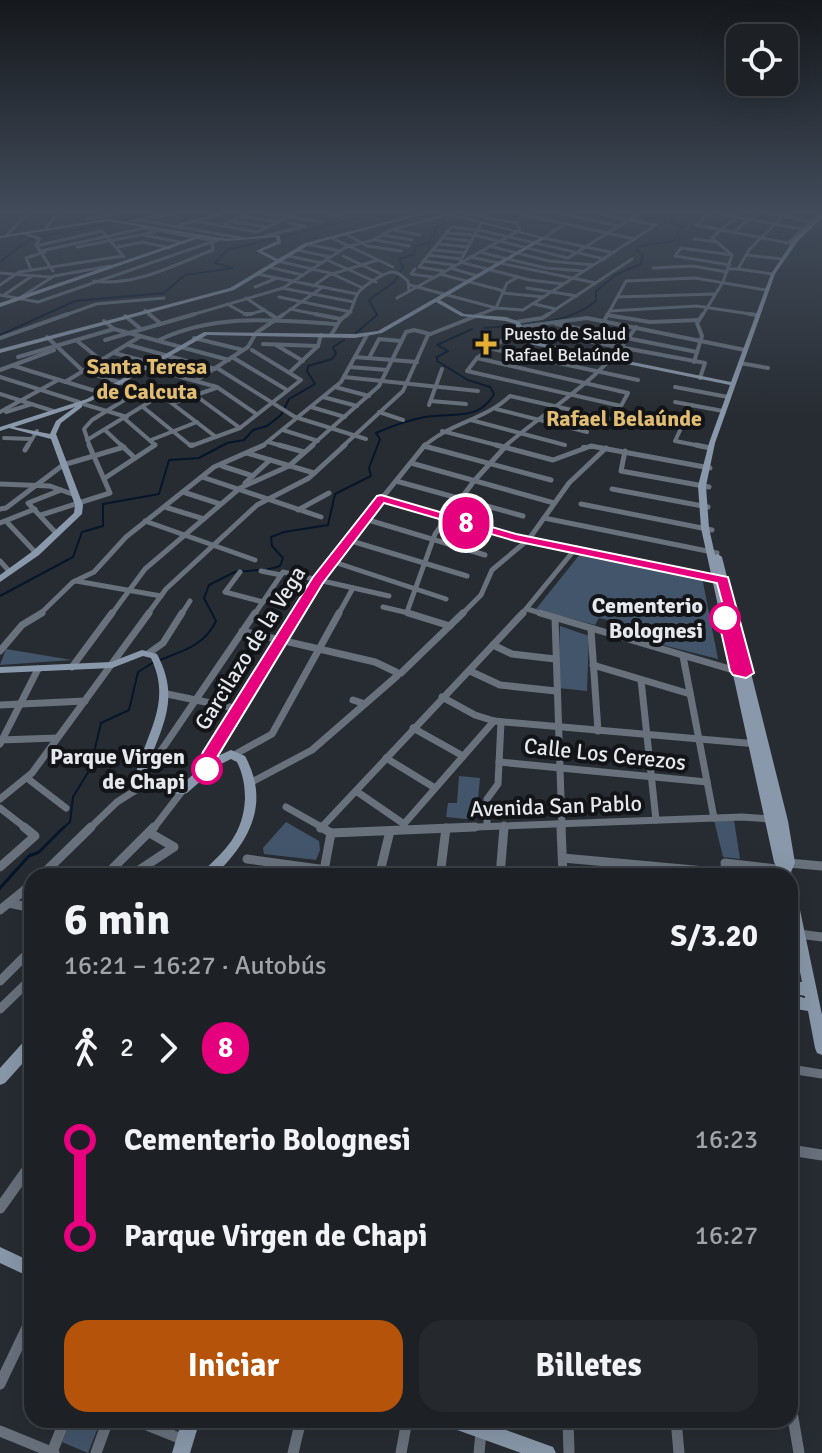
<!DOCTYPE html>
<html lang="es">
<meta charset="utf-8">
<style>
body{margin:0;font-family:Signika,sans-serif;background:#25292e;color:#f1f3f6;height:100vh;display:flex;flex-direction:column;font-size:30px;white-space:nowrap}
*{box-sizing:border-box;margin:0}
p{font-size:26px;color:#a0a3a7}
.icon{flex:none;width:44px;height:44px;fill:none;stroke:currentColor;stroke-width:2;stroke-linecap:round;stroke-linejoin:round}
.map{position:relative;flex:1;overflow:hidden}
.panel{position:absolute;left:24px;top:868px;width:774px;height:560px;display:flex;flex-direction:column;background:#1d2126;border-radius:24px;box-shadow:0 8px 32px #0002,0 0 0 2px #3b3e43}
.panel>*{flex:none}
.badge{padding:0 16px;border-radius:26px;font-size:28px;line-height:52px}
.controls{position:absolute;left:726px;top:24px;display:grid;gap:16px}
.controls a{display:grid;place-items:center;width:72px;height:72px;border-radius:16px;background:#1d2126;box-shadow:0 8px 32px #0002,0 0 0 2px #3b3e43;font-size:40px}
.map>.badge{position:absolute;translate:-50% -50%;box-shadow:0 0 0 4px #fff}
.legs{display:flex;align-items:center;gap:12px;height:88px;padding:0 40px;font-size:26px}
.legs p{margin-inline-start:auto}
.overview{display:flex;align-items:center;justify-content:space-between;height:136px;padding:0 40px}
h1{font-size:44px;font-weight:800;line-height:60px}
.action{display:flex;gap:16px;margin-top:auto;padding:16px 40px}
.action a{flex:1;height:92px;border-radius:24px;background:#b45309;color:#fff;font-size:32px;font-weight:800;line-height:92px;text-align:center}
.action a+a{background:#25292e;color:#f1f3f6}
ul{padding:0 40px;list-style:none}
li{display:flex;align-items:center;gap:28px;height:96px;font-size:30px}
li i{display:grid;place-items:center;width:12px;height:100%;margin:0 10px;background:currentColor}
li i::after{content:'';width:20px;height:20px;margin:-10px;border:6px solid;border-radius:50%;background:#1d2126}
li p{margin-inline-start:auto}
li:first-child i{background:linear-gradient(#0000 50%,currentColor 0)}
li:last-child i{background:linear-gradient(currentColor 50%,#0000 0)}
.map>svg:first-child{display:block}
.green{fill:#43556b}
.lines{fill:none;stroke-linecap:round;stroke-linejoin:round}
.stream-far1{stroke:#05162a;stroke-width:2}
.stream{stroke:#05162a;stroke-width:3}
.street-far5{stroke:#68717c;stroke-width:3}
.street-far4{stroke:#68717c;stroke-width:4}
.street-far3{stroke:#68717c;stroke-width:5}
.street-far2{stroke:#68717c;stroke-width:7}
.street-far1{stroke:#68717c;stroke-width:9}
.street{stroke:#68717c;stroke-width:11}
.secondary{fill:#8998aa;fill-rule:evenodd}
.line-1{fill:#e6007e;stroke:#fff;stroke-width:2}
.poi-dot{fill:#e3ae34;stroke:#121417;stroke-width:3}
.stop-1-dot{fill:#fff;stroke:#e6007e;stroke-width:4}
.labels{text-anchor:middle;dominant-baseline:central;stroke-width:8;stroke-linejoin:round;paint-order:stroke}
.far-poi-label{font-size:18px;fill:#e5e8ec;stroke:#121417;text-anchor:start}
.far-quarter-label{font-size:22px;font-weight:bold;fill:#e1bd74;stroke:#121417}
.stop-label{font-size:22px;font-weight:bold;fill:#e5e8ec;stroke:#121417;text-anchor:end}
.street-label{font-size:22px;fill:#e5e8ec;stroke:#121417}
</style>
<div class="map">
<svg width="822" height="1453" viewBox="0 0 822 1453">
<rect width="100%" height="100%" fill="#272c32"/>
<!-- green -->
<g class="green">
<path d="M581,553l121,24 16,82 -63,-16 -10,-14 -46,-11 -4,7 -59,-16z"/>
<path d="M560,626l29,10 -2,55 -29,-3z"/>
<path d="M6,649l66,11 -72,5z"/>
<path d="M459,776l21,2 -4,42 -30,-3 2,-14h9z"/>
<path d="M714,820h20l6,39 -17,-2z"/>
<path d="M286,822l33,19 1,9 -4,10 -52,-6 -1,-6z"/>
<path d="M71,1420h30l-13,33 -26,-11z"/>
</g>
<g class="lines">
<!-- stream-far1 -->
<g class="stream-far1">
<path d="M120,221l30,-9"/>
<path d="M0,262l30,-23 84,-17"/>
<path d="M484,328c37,-4 82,-2 112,-27v-10l21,-17 24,-10 2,-9 -7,-5 3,-4 40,-6 -1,-10 5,-3 -12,-5 4,-4 -7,-6"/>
<path d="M356,333l21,-18 -8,-15 25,-18 9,-15 -4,-8 15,-5 2,-8 12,-3 7,-10 -1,-4 11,-6 -4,-5"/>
<path d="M0,335l75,-34 89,-8 21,-18 48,-7 -18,-5 12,-13 156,-38"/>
<path d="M266,570l14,-4 3,-8 -11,-12 -1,-9 13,-5 44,-7 7,-31 36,-18 -2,-8 11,-29 -4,-6c16,-7 32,-13 49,-16 26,-5 54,5 69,-23l-4,-7 -22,-7 -31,-19v-4l11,-6 -11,-6 35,-16"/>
<path d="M0,596l73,-39 9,-25 21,-6v-22l56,-10 10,-34 30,-2 28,-15 17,-3 9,-10 14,-4 14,-11 8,-16 26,-15 -8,-13 1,-5 24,-7 4,-5 -3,-7 11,-7"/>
<path d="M160,660c23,-9 45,-15 56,-39l-12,-23 5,-13 26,-13 24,-2"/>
<path d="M62,829l8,-7 3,-25 17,-28 11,-46 28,-13 9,-38 16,-10"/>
</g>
<!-- stream -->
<path class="stream" d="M0,888l29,-32 10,-4 25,-25"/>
<!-- street-far5 -->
<g class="street-far5">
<path d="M258,212l64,10"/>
<path d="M320,212l16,3"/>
<path d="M452,212l66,11"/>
<path d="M510,212l125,27"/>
<path d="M553,212l66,14"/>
<path d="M589,212l67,13"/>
<path d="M709,212l98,18"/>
<path d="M711,212l-15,13 97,19"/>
<path d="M764,212l47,10"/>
<path d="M0,213h28"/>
<path d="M243,217l35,5"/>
<path d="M86,219l36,-7"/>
<path d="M139,220l103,18"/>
<path d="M133,221l49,-9"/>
<path d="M195,221l63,11 40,-20"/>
<path d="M234,222l34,5"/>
<path d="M289,223l15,3"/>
<path d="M180,225l48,-13"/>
<path d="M222,226l27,-14"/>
<path d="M46,227l14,-15"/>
<path d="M393,230l27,5"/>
<path d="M23,233l17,6 -4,6 17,26"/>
<path d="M447,233l27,2 94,23 73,-46"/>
<path d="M733,233l24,-21"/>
<path d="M346,234l21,12 34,5"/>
<path d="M144,235l40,8"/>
<path d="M383,235l29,5"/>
<path d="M6,236l23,-24"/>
<path d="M265,236l41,-10"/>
<path d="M332,238l61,29"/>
<path d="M444,238l27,3"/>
<path d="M544,238l70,15"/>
<path d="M544,238l22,-15"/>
<path d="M694,239l22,3"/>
<path d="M375,240l34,6"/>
<path d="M788,243l32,-29"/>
<path d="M307,244l33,7"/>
<path d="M439,244l29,3"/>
<path d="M40,245l62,-14 22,26"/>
<path d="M489,246l60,15 44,4"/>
<path d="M77,247l78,-15"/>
<path d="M118,247l24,-5 28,6"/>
<path d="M297,250l33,7"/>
<path d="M434,250l31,3"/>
<path d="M41,251l104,-23 70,13"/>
<path d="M479,252l67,16 37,3"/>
<path d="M428,255l33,4"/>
<path d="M746,255l36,4"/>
<path d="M288,256l34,7"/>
<path d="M343,256l38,18"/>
<path d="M470,257l126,26"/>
<path d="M327,260l49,22"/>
<path d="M461,260l20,-37"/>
<path d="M278,261l34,8"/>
<path d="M423,261l31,4"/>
<path d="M460,262l70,18 33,4"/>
<path d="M730,265l-55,-9 6,-8 51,7"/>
<path d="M268,267l35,8"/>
<path d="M450,268l28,8"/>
<path d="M653,268l40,-2 34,6"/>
<path d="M311,269l19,4 33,15"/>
<path d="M415,269l-4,5 21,3"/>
<path d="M729,269h9l11,-19 34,-34"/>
<path d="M738,269l35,5"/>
<path d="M31,270l-5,-12 19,-6"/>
<path d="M444,271l-25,-4 32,-40 28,3 126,29"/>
<path d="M0,273l50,4"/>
<path d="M257,274l100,20"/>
<path d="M440,274l64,17"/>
<path d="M94,281c41,6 82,-17 119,-31l-1,-8"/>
<path d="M0,285l19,-13 104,-16"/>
<path d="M410,285l86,23 27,2 133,-85"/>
<path d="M313,286l16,-11 49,-15"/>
<path d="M255,287l20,-8"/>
<path d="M282,288l72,14"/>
<path d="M527,288l50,8"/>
<path d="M503,293l41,4"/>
<path d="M0,295l38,7 185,-64"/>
<path d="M4,295l28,-19"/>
<path d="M21,297l33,-21 56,-10"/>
<path d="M279,297l72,15"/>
<path d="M617,297l98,-3"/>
<path d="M246,298l27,18"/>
<path d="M397,298l123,-68 -3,-6"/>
<path d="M227,304l20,11 18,-5"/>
<path d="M534,304l22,5 76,-50"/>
<path d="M290,309l35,7"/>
<path d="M145,310l7,6"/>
<path d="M609,311l88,-5 60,9"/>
<path d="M607,315l5,1"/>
<path d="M63,316l33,-12 68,-6"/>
<path d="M188,316l95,-28 63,-41 27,-7 18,-10 55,-15"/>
<path d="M281,316l42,-29"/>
<path d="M346,316c8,-6 6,-14 12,-23 5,-7 24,-19 33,-21 7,-1 12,5 17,9l1,9"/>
<path d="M476,316l20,-8 11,-25 11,-6"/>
<path d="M546,316l9,-6"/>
<path d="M607,316l19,-35 69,-3 71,12"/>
<path d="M702,316l21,-34 9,-27 -20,-17 25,-22"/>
</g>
<!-- street-far4 -->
<g class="street-far4">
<path d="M149,314l11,9"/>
<path d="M245,314h6"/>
<path d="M270,314l6,4"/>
<path d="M315,314l26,5"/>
<path d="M749,314l8,1"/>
<path d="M607,315l43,7 49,-2"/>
<path d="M125,316l16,13"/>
<path d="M104,321l10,8 115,31"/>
<path d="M604,321l4,-7"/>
<path d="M516,322l26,-4 7,-4"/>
<path d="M556,324l141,28"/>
<path d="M519,327l68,-9 158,32"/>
<path d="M528,330l177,33 -5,15"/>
<path d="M331,335l10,-16 7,-5"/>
<path d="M47,337l36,34 78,24 55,42"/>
<path d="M0,338l68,-24"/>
<path d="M194,338l49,12"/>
<path d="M76,340l26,21"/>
<path d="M105,340l90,-26"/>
<path d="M159,340c57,-27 116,-20 178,-16"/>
<path d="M263,344l55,2"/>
<path d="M129,345l86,24"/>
<path d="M276,345l27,16"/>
<path d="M493,349l145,31"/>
<path d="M114,353l38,10"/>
<path d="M18,357l96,-28"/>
<path d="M232,357l55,33"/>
<path d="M355,357l62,5"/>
<path d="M369,358l10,-19 22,2"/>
<path d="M477,358l151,35 -7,13 -154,-35z"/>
<path d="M477,358l29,-20"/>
<path d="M99,362l38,10"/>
<path d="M694,362l8,-26 -5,-13 6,-9"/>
<path d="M740,363l28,5"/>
<path d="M14,366l88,27"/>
<path d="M145,367l72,20 38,26"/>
<path d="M350,367l37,3"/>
<path d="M217,368l78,49 71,22"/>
<path d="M0,370l54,-20"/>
<path d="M290,372l28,-26 3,-11"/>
<path d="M0,377l79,25"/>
<path d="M344,377l134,14"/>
<path d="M195,381l53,-34 8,-14 28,-19"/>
<path d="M65,382l76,-46"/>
<path d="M335,387l34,9"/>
<path d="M675,387l53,10"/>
<path d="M0,394l53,17"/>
<path d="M195,395l45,33"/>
<path d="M323,397l34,9"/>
<path d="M431,401l35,3"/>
<path d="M675,402l48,9"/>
<path d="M173,403l43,-15"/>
<path d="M83,404l44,13"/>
<path d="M429,405l13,-36"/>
<path d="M692,405l-17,36 31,6"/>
<path d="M143,407l48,39 49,-18 61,-48 -49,-30"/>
<path d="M311,407l34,10"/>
<path d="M496,409l91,23"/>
<path d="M0,412l58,-32"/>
<path d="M6,412l26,-8"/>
<path d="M379,412l24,8"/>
<path d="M125,419l30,26 -3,2"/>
<path d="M471,420l94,25"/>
<path d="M283,430l35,11"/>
<path d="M106,431l17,16"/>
<path d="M442,431l62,16"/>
<path d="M4,438l28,1"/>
<path d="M87,440l74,-45"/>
<path d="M151,440l46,-18"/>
<path d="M268,442l18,5"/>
<path d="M424,446l4,1"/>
<path d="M27,447l10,-16"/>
<path d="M90,447l-6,-18 8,-9 50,-31"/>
<path d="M261,447l80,-65 26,-47"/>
<path d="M310,447l69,-61 27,-54 8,-2 16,4"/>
<path d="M342,447l61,-56 25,-56 53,-21"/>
<path d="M423,447c26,-24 62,-27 87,-51l101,23"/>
<path d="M504,447c46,-40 99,-68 132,-120"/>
<path d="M583,447h14"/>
</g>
<!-- street-far3 -->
<g class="street-far3">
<path d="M121,445l14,13"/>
<path d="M190,445h3"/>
<path d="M279,445l25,7"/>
<path d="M496,445l57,15 38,-14 119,22"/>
<path d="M696,445l14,3"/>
<path d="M424,446l127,34"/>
<path d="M25,450l3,-5"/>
<path d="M625,451l-4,20 88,16"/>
<path d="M247,453l67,20"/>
<path d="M411,463l143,40"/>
<path d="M222,466l31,10"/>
<path d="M202,477l119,40"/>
<path d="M105,478l50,-33"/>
<path d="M396,481l127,35"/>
<path d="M245,483l25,-23"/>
<path d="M0,484l50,2 25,9"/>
<path d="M612,489l96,18"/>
<path d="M183,492l37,12"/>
<path d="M381,499l134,38 206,42"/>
<path d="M581,504l131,26"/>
<path d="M165,507l39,12"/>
<path d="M0,509l6,-1 57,-43 61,-18"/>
<path d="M298,510l31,-17"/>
<path d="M41,515l69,-22 -21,-48"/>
<path d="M544,518l173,35"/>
<path d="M365,519l120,36"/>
<path d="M6,521l30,32"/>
<path d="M145,521l110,39"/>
<path d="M0,523l35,-14"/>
<path d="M57,534l-29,-31 33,-13"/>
<path d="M348,540l119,36"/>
<path d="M0,561l10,11"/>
<path d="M331,561l115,38"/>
<path d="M261,571l20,4"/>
<path d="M240,572l-15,20 38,10"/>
<path d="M76,581l85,15"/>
<path d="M383,607l34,8"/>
<path d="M527,609l20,6"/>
<path d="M407,612l28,-78 39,-53 33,-36"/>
<path d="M39,615l34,-33 21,-10 32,-35 88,-70 50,-22"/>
<path d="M111,615l34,-46 95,-81 49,-22 24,-21"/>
<path d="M147,615l19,-26 91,-84 52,-27 36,-33"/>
<path d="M181,615l9,-14"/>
<path d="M254,615l29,-43 106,24"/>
<path d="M297,615l34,-54 94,-116"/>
<path d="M338,615l15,-27"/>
<path d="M461,615l20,-20 11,-25 37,-31 40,-56 37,-35"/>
<path d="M521,615l55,-67"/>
</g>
<!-- street-far2 -->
<g class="street-far2">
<path d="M408,613l42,13"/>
<path d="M540,613l200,59"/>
<path d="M555,618l7,211"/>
<path d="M591,630l7,101"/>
<path d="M242,631l133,31 21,10"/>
<path d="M493,645l19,9 43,5"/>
<path d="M0,651l22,-26 20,-12"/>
<path d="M149,653l14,-10 19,-30"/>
<path d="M683,656l31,162"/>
<path d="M593,665l97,29"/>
<path d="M72,667l40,-54"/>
<path d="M470,671l30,14 56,6"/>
<path d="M401,673l62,-60"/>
<path d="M641,680l15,140"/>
<path d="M167,694l72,15"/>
<path d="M442,697l33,18 19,6 263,23"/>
<path d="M353,700l12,4"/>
<path d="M0,705l85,-4"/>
<path d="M413,728l50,28"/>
<path d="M0,740l57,-2"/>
<path d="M0,744l38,-75"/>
<path d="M234,755l38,-21 67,-121"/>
<path d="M386,758l49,30"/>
<path d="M499,762l208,20"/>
<path d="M203,770l5,-13 90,-144"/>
<path d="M27,778l39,30"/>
<path d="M250,783l62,-33 85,-74"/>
<path d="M158,787l-11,-11 5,-12 103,-151"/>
<path d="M356,791l48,33"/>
<path d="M0,799l32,-26 117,-160"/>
<path d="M286,807l39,22"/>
<path d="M0,808l27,21"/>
<path d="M487,825v-26l11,-15 3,-62"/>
<path d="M89,829l28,-27 27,-17"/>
<path d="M153,829l30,-39"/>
<path d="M320,829l203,-216"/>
<path d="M405,829l-1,-5 90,-103"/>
<path d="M424,829l318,-12 29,2"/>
<path d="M504,829v-4"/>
</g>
<!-- street-far1 -->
<g class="street-far1">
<path d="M321,827l10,6 144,-6"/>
<path d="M561,827l2,49"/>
<path d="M563,858l164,15"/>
<path d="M247,859l123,17"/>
<path d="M788,863l34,3"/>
<path d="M615,864l1,12"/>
<path d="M0,867l35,-31 -11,-9"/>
<path d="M41,876l50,-49"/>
<path d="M105,876l49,-49"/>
<path d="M130,876l44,-29 -24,-14"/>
<path d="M323,876l8,-43"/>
<path d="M379,876l11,-45"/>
<path d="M440,876l6,-48"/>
<path d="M500,876l4,-49"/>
<path d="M727,876l-2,-13 60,7"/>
<path d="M9,903l23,5"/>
<path d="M0,910l32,-26"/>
<path d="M799,934l23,3"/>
<path d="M0,981l32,-32"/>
<path d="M0,1009l32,-31"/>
<path d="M790,1069l32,5"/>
</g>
<!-- street -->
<g class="street">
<path d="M790,1150l32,5"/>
<path d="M0,1208l32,-45"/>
<path d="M0,1384l32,-67"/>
<path d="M790,1400l9,53"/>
<path d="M134,1420l50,20"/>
<path d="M568,1420l1,33"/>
<path d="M676,1420l3,33"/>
<path d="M0,1431l54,22"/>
<path d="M52,1452l13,-32"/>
<path d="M96,1453l12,-33"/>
<path d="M293,1453l8,-33"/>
<path d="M401,1453l6,-33"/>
<path d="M479,1453l2,-21"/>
</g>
<!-- secondary -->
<g class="secondary">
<path d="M425,212h7l-123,33 -75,45 -234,63v-4l230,-61 45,-27 -19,-10 21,-10 -1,-4 -50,4 -24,-4 -202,70v-4l197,-67 -90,-15 -107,17v-2l107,-17 119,20 52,-4 2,1 1,7 -19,8 16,8 27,-16z"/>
<path d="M435,212h8l103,26 -106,62 24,14 42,3 14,5 2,5 -12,10 221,45 40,-108 23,-35 28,-24v3l-24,23 -23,33 -60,169 -9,43 3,42 6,27 3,-1 4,3 66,264 7,42 -4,9 2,4 -2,4 -1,-4h-9l-7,-14 -73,-334 -3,-42 11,-43 21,-58 -226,-46v-2l12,-10v-3l-11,-3 -44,-5 -25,-14 -54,31 -27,5 -148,-3 -116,66 -9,3v3l-21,16 -5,11 27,71 -1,9 -43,41 -39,27v-7l33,-24 41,-38 1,-8 -24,-66 -42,-11 -9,3v-4l87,-28 117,-67 151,2 23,-3 162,-93zM75,407l-19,14 -6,13 -36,-7z"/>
<path d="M142,650l15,4c24,45 5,72 -11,116v10l4,3 31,2 30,-26 20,-9 14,6c26,48 4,86 -31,120h-14l2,-4c24,-22 41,-38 43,-73 0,-13 -2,-25 -8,-37l-6,-3 -12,6 -32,28 -4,1 -35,-3 -11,-6c-3,-13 2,-24 7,-36 13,-33 23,-57 7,-91l-8,-2 -31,12 -112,5v-6l111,-5z"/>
<path d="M790,886l4,1 2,4 26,124v40l-5,-2 -2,-5 -7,-37 -18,-3v-14l15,4v-2l-15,-3v-12l12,1 -12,-61z"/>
<path d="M32,1036v17l-27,30 -5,2v-17l27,-30z"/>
<path d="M0,1247l32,15v16l-32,-15z"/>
<path d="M182,1420h18l-10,33h-18z"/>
<path d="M443,1420h35l75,27 3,6h-35l-75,-27z"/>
</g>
</g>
<!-- sky -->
<linearGradient id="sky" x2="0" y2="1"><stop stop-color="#15181c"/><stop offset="0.51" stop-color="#414b5a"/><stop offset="1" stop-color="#414b5a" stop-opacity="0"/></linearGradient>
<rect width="822" height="416" fill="url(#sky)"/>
<!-- line-1 -->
<path class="line-1" d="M381,495l135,39 212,43 26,96 -8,5 -13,-3 -3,-4 -12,-53 7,-5 -8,-30 -202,-42 -131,-38 -61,80 -107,176 -4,15 -10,6 -5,-2 -3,-5 9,-21 110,-175 64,-81z"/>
<!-- markers -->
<path class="poi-dot" d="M482 332h8v8h8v8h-8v8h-8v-8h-8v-8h8z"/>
<g class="stop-1-dot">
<circle cx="725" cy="618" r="14"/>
<circle cx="207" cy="769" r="14"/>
</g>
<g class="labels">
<!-- far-poi labels -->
<g class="far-poi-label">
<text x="504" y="334">Puesto de Salud<tspan x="504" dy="21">Rafael Belaúnde</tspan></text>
</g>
<!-- far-quarter labels -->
<g class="far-quarter-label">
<text x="147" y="366">Santa Teresa<tspan x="147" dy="25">de Calcuta</tspan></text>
<text x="624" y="418">Rafael Belaúnde</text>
</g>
<!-- stop labels -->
<g class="stop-label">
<text x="703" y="605">Cementerio<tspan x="703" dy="25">Bolognesi</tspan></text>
<text x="185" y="756">Parque Virgen<tspan x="185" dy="25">de Chapi</tspan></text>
</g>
<!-- street labels -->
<g class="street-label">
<text transform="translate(250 648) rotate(-58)">Garcilazo de la Vega</text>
<text transform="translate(605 754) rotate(6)">Calle Los Cerezos</text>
<text transform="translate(556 806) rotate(-2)">Avenida San Pablo</text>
</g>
</g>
</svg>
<div class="controls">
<a><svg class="icon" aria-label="locate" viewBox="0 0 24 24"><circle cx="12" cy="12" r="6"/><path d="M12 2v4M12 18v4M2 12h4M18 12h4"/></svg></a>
</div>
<b class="badge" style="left:466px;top:523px;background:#e6007e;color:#fff">8</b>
<section class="panel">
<div class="overview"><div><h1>6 min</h1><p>16:21 – 16:27 · Autobús</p></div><b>S/3.20</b></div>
<div class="legs"><svg class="icon" aria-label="walk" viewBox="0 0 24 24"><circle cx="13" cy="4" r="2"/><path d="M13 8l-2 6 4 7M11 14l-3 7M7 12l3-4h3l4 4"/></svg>2<svg class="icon" aria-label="forward" viewBox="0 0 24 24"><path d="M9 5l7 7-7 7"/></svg><b class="badge" style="background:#e6007e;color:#fff">8</b></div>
<ul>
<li><i style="color:#e6007e"></i><b>Cementerio Bolognesi</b><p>16:23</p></li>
<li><i style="color:#e6007e"></i><b>Parque Virgen de Chapi</b><p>16:27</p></li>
</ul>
<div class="action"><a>Iniciar</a><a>Billetes</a></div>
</section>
</div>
